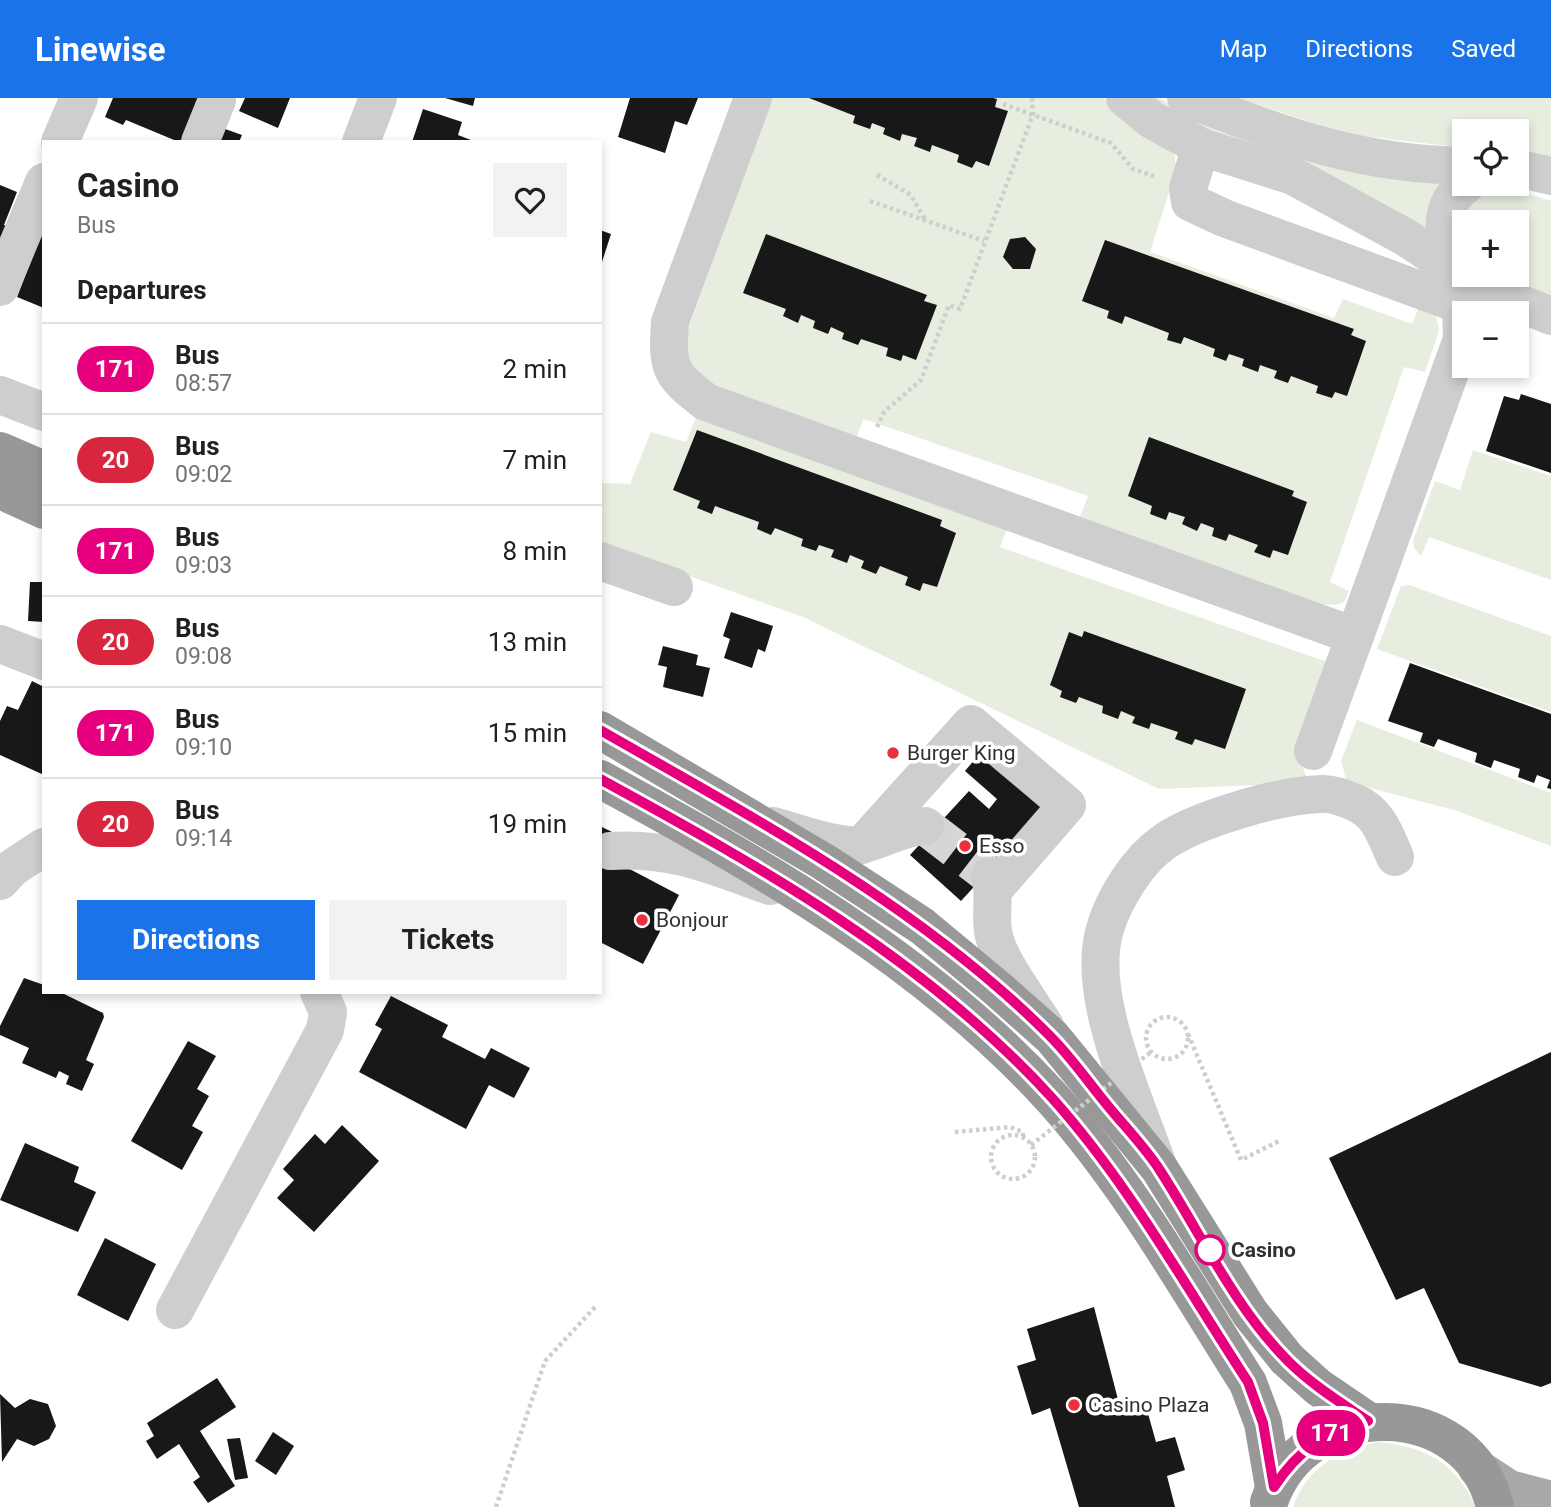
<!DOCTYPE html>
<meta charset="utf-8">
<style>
body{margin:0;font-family:Roboto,sans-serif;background:#f2f2f2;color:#202124;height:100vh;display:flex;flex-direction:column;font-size:26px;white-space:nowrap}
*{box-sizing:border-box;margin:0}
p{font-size:23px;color:#757577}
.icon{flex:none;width:38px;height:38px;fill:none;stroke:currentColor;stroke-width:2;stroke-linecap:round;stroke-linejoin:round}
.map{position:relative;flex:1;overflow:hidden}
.sheet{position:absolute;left:42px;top:42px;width:560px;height:854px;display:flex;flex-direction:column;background:#fff;border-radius:0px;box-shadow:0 4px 10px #0003}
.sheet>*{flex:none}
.badge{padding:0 14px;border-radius:23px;font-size:24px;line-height:46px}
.buttons{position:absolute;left:1452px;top:21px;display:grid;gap:14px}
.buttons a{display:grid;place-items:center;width:77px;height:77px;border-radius:0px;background:#fff;box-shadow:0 4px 10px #0003;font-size:35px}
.map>.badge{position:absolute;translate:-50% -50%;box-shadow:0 0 0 4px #fff}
h2{padding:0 35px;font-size:26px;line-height:63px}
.round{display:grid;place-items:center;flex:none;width:74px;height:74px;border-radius:0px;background:#f2f2f2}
.headline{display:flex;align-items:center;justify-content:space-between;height:119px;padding:0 35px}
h1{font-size:33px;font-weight:700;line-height:52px}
.cta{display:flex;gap:14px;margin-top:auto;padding:14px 35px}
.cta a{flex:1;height:80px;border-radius:0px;background:#1a73e8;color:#fff;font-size:28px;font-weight:700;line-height:80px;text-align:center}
.cta a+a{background:#f2f2f2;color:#202124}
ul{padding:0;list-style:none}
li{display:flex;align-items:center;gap:21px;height:91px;padding:0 35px;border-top:2px solid #e0e0e0}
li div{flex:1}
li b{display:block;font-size:26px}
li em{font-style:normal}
li .badge{min-width:77px;font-weight:700;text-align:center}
header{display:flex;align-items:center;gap:42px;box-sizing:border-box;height:98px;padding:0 35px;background:#1a73e8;color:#fff}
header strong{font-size:33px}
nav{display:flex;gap:38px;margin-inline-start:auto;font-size:24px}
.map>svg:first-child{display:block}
.green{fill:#e7eee0}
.building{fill:#181818}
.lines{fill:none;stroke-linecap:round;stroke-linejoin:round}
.minor-tunnel{stroke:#d6d6d6;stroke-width:38;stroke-dasharray:38 19;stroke-linecap:butt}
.path{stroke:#cecece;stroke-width:4.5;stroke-dasharray:3.5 3.5;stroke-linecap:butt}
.minor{stroke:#cecece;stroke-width:38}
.major{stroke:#a9a9a9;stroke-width:38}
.highway{stroke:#989898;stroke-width:38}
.path-bridge{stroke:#cecece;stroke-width:4.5;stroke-dasharray:3.5 3.5;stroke-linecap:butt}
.line-casing{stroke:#fff;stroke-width:16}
.line{stroke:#e6007e;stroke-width:10}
.poi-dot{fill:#eb313e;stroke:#fff;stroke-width:2.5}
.stop-dot{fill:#fff;stroke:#e6007e;stroke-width:3.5}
.labels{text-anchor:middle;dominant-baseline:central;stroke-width:7;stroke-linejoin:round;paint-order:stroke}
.poi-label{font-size:21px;fill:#313131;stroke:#fff;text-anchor:start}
.stop-label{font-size:21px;font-weight:bold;fill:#313131;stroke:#fff;text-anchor:start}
</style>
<header>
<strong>Linewise</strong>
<nav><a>Map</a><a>Directions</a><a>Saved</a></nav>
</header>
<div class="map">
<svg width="1551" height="1409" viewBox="0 0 1551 1409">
<rect width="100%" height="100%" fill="#fff"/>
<!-- green -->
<g class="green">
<path d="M772,0h332l12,17 31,23 22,10 6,9 1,13 -26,82 184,66 9,-19 69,25 7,-17 17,8 3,16 -14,41 -21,-5 -74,215 19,9 -5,11 -8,3 -18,-1 -238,-87 8,-21 -224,-77 -8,19 -145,-51 -23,-25v-32z"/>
<path d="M1141,0h18l28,16 270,67 -23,64 -252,-120z"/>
<path d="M1239,0h312v65l-34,-11v-21h-52v17l-120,-14z"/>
<path d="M1491,89l29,4 31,10v103l-72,-29h38v-53h-52v41l-10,-40 14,-23z"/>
<path d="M697,317l312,108 -9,24 327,115 -32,86 14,35 -150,6 -356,-172 -203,-73v-61l30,1 21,-52 35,10z"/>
<path d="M1473,352l78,26v104l-122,-43 -8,19 -7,-8 -1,-7 22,-60 25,9z"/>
<path d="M1409,487l142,51v76l-174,-63 24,-63z"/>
<path d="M1357,622l194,73v53l-97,-36 -107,-28 -6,-21z"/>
<path d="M1379,1344c47,5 76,20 97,65h-183c14,-40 46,-57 86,-65z"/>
</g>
<!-- building -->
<g class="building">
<path d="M113,0h95l-18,44h-11l-53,-22 -3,5 -18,-8z"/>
<path d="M245,0h45l-12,30 -39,-17z"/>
<path d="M445,0h30l-2,8z"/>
<path d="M630,0h68l-11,27 -12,-4 -10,32 -47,-16z"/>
<path d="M809,0h184l4,1 -2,8 13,4 -19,55 -13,-5 -4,7 -15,-6 2,-7 -27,-10 -2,7 -16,-6 3,-8 -15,-4 -2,7 -17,-7 2,-6 -13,-5 -2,6 -17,-6 2,-7z"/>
<path d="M423,11l39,13 -4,13 18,7h-64z"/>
<path d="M214,27l28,10 -3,7h-31z"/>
<path d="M0,87l17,7 -13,33 8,3 -12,28z"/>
<path d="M44,130v80l-27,-11z"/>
<path d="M600,132l11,4 -10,31h-1z"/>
<path d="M766,136l161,61 -3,6 13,4 -21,55 -13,-5 -2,6 -15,-5 2,-8 -27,-9 -3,6 -16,-6 2,-6 -13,-6 -3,7 -15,-6 2,-7 -14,-6 -3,8 -15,-7 3,-7 -43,-16z"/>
<path d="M1025,139l11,12 -6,20h-17l-10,-12 7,-18z"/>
<path d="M1105,142l249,89 -3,6 15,6 -19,55 -12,-4 -3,6 -16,-5 2,-7 -27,-10 -3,7 -14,-5 3,-7 -17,-6 -2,7 -16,-6 2,-7 -15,-5 -3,7 -13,-5 2,-7 -31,-12 -3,7 -14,-4 2,-7 -44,-17 -3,8 -15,-6 2,-7 -27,-10z"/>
<path d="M1521,296l30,10v69l-65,-22 18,-55 15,4z"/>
<path d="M697,332l245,90 -2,6 16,7 -19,54 -14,-4 -3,8 -15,-6 3,-8 -28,-11 -4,8 -15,-6 3,-7 -14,-6 -3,8 -16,-6 3,-7 -15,-5 -3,6 -15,-5 2,-7 -28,-11 -4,7 -14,-6 2,-7 -44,-16 -3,8 -15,-6 3,-7 -27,-11z"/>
<path d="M1149,339l145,54 -2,5 15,6 -19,53 -15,-5 -3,8 -16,-6 4,-7 -29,-11 -3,7 -14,-5 2,-8 -13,-5 -4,8 -15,-7 3,-7 -16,-5 -3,8 -16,-6 2,-8 -24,-10z"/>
<path d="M30,484h14v40l-16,-1z"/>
<path d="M731,514l42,14 -8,26 -7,-3 -6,19 -28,-10 6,-19 -7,-3z"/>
<path d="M1084,533l162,58 -21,60 -30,-10 -3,6 -17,-6 3,-7 -27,-9 -2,6 -17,-6 3,-6 -14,-6 -3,8 -16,-6 1,-7 -24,-9 -3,6 -16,-6 2,-6 -12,-6 19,-53 13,5z"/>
<path d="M663,548l35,9 -2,10 14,3 -7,29 -40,-10 4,-20 -9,-2z"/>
<path d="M1410,565l141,51v75l-4,-1 3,-8 -13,-5 -3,8 -16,-6 2,-8 -26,-9 -3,8 -16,-6 2,-9 -39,-14 -4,8 -14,-5 3,-9 -35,-12z"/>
<path d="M32,583l12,6v88l-44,-20v-34l7,-15 11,4z"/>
<path d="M981,654l65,56 -85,93 -51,-46 59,-64 20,18 8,-10 -32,-28z"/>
<path d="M600,728l14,7 -11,22 76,40 -36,69 -43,-22z"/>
<path d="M24,880l20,7v7h16l43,21 1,4 -18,43 8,4 -12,27 -16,-7 3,-8 -10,-5 -3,7 -34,-15 7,-15 -29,-13v-9z"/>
<path d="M391,898l57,29 -6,12 43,22 6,-11 39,20 -16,30 -25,-13 -23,44 -107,-57 23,-43 -7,-4z"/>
<path d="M188,943l28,15 -19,33 12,7 -17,30 11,6 -21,38 -51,-29z"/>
<path d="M1551,954v331l-10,4 -82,-24 -35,-75 -28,12 -67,-142z"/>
<path d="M342,1027l37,36 -65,71 -37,-34 17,-18 -11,-11 32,-35 10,10z"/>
<path d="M25,1045l54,24 -5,15 22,10 -18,40 -78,-32z"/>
<path d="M105,1140l51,26 -28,57 -51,-26z"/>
<path d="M1094,1209l27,104 24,-8 11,39 19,-5 10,33 -18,6 8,31h-96l-29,-99 -18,7 -15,-49 19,-6 -9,-31z"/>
<path d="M217,1280l19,29 -36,24 35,55 -27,17 -15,-21 7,-5 -21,-33 -22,15 -11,-18 8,-5 -7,-13z"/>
<path d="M0,1296l15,14 15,-9 18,5 8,22 -7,13 -15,7 -17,-7 -15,23z"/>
<path d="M273,1334l21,14 -18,29 -21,-14z"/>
<path d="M240,1340l8,40 -13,2 -8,-41z"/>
</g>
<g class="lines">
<!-- minor-tunnel -->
<path class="minor-tunnel" d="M925,728l65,50"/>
<!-- path -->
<g class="path">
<path d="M1003,6l108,39 22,26 21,7"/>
<path d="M877,77l34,20 14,25"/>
<path d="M870,103l114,40"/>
<path d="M877,329l7,-15 37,-32 28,-75 11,4 73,-195 -1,-16"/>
<circle cx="1167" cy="940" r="21"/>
<path d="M1188,936l53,126 38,-19"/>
<path d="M955,1034l55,-5 13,5v6"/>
<circle cx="1013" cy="1059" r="22"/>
<path d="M496,1409l49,-146 52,-56"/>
</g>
<!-- minor -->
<g class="minor">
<path d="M753,0l-83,224c-3,46 -1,52 36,80l649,234 107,-297 -1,-34 18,-19"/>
<path d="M1125,0l27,22 49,27 92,29 112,61 74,49 72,30"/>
<path d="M1186,0c100,38 169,66 279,68"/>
<path d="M60,44l19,-44"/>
<path d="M200,44l17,-42"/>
<path d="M361,44l17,-44"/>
<path d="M1201,49l-13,41 2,14 34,16 237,87"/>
<path d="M1517,70l34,8"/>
<path d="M1453,173c-9,-31 -18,-65 14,-87"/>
<path d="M0,189l44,-105"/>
<path d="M0,297l44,17"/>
<path d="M600,463l74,26"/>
<path d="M0,546l44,17"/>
<path d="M1313,653l42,-115"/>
<path d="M773,728c23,6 68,24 90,18 22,-5 39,-17 62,-18"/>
<path d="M862,747l109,-121 96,81 -73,84"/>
<path d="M610,753c63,-4 103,15 160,35"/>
<path d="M990,778c6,20 -1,40 4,60 6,27 36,65 51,90"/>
<path d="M0,783l12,-13 32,-21"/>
<path d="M1157,1065c-22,-64 -72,-168 -52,-234 9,-31 33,-69 59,-87 33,-23 116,-47 157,-48 10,-1 26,5 35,9 23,10 30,34 39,54"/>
<path d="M175,1212l150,-280 3,-18 -9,-20"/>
</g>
<!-- major -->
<path class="major" d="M1477,1370l32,21 42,11"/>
<!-- highway -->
<g class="highway">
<path d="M0,353l44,19"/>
<path d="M0,392l44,20"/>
<path d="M600,632l224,132 98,64 77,64 53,47 107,131 91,145 37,46 31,28 50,34"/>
<path d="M600,681c163,89 327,181 453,320 76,85 134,188 195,284l15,40 11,64"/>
<path d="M1269,1404c36,-107 200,-108 226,5"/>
</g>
<!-- path-bridge -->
<path class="path-bridge" d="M1031,1047l120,-93"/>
</g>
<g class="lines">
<defs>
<path id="line" d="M600,632c157,90 322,177 450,306 21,21 39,47 58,70 17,21 38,42 53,66 40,62 74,136 127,189 24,24 52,41 80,60 -43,11 -69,28 -94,66l-11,-64 -15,-41c-62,-95 -119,-198 -195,-283 -126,-139 -290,-231 -453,-320"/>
</defs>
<!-- line casing -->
<use href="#line" class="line-casing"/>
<!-- line -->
<use href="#line" class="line"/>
</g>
<!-- markers -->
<g class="poi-dot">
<circle cx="893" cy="655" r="7"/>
<circle cx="965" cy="748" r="7"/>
<circle cx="642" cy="822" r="7"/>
<circle cx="1074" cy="1307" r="7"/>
</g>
<circle class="stop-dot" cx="1210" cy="1152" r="14"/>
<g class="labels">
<!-- poi labels -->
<g class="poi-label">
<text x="907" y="655">Burger King</text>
<text x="979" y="748">Esso</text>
<text x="656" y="822">Bonjour</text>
<text x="1088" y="1307">Casino Plaza</text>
</g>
<!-- stop labels -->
<g class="stop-label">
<text x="1231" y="1152">Casino</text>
</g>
</g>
</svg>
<div class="buttons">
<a><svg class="icon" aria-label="locate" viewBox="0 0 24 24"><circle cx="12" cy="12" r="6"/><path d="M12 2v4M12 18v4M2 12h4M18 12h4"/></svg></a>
<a>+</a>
<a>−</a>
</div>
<b class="badge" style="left:1331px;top:1335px;background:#e6007e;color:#fff">171</b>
<section class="sheet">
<div class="headline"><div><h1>Casino</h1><p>Bus</p></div><a class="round"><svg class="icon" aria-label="heart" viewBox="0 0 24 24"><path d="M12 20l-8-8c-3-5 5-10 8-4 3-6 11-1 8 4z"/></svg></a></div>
<h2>Departures</h2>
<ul>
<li><span class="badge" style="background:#e6007e;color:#fff">171</span><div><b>Bus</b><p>08:57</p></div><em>2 min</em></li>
<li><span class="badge" style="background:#d7263d;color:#fff">20</span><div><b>Bus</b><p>09:02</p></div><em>7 min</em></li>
<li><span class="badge" style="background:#e6007e;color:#fff">171</span><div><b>Bus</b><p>09:03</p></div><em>8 min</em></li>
<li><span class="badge" style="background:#d7263d;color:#fff">20</span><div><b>Bus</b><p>09:08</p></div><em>13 min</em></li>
<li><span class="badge" style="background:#e6007e;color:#fff">171</span><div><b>Bus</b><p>09:10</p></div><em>15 min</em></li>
<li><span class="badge" style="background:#d7263d;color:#fff">20</span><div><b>Bus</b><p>09:14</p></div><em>19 min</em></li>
</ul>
<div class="cta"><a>Directions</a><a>Tickets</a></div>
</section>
</div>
